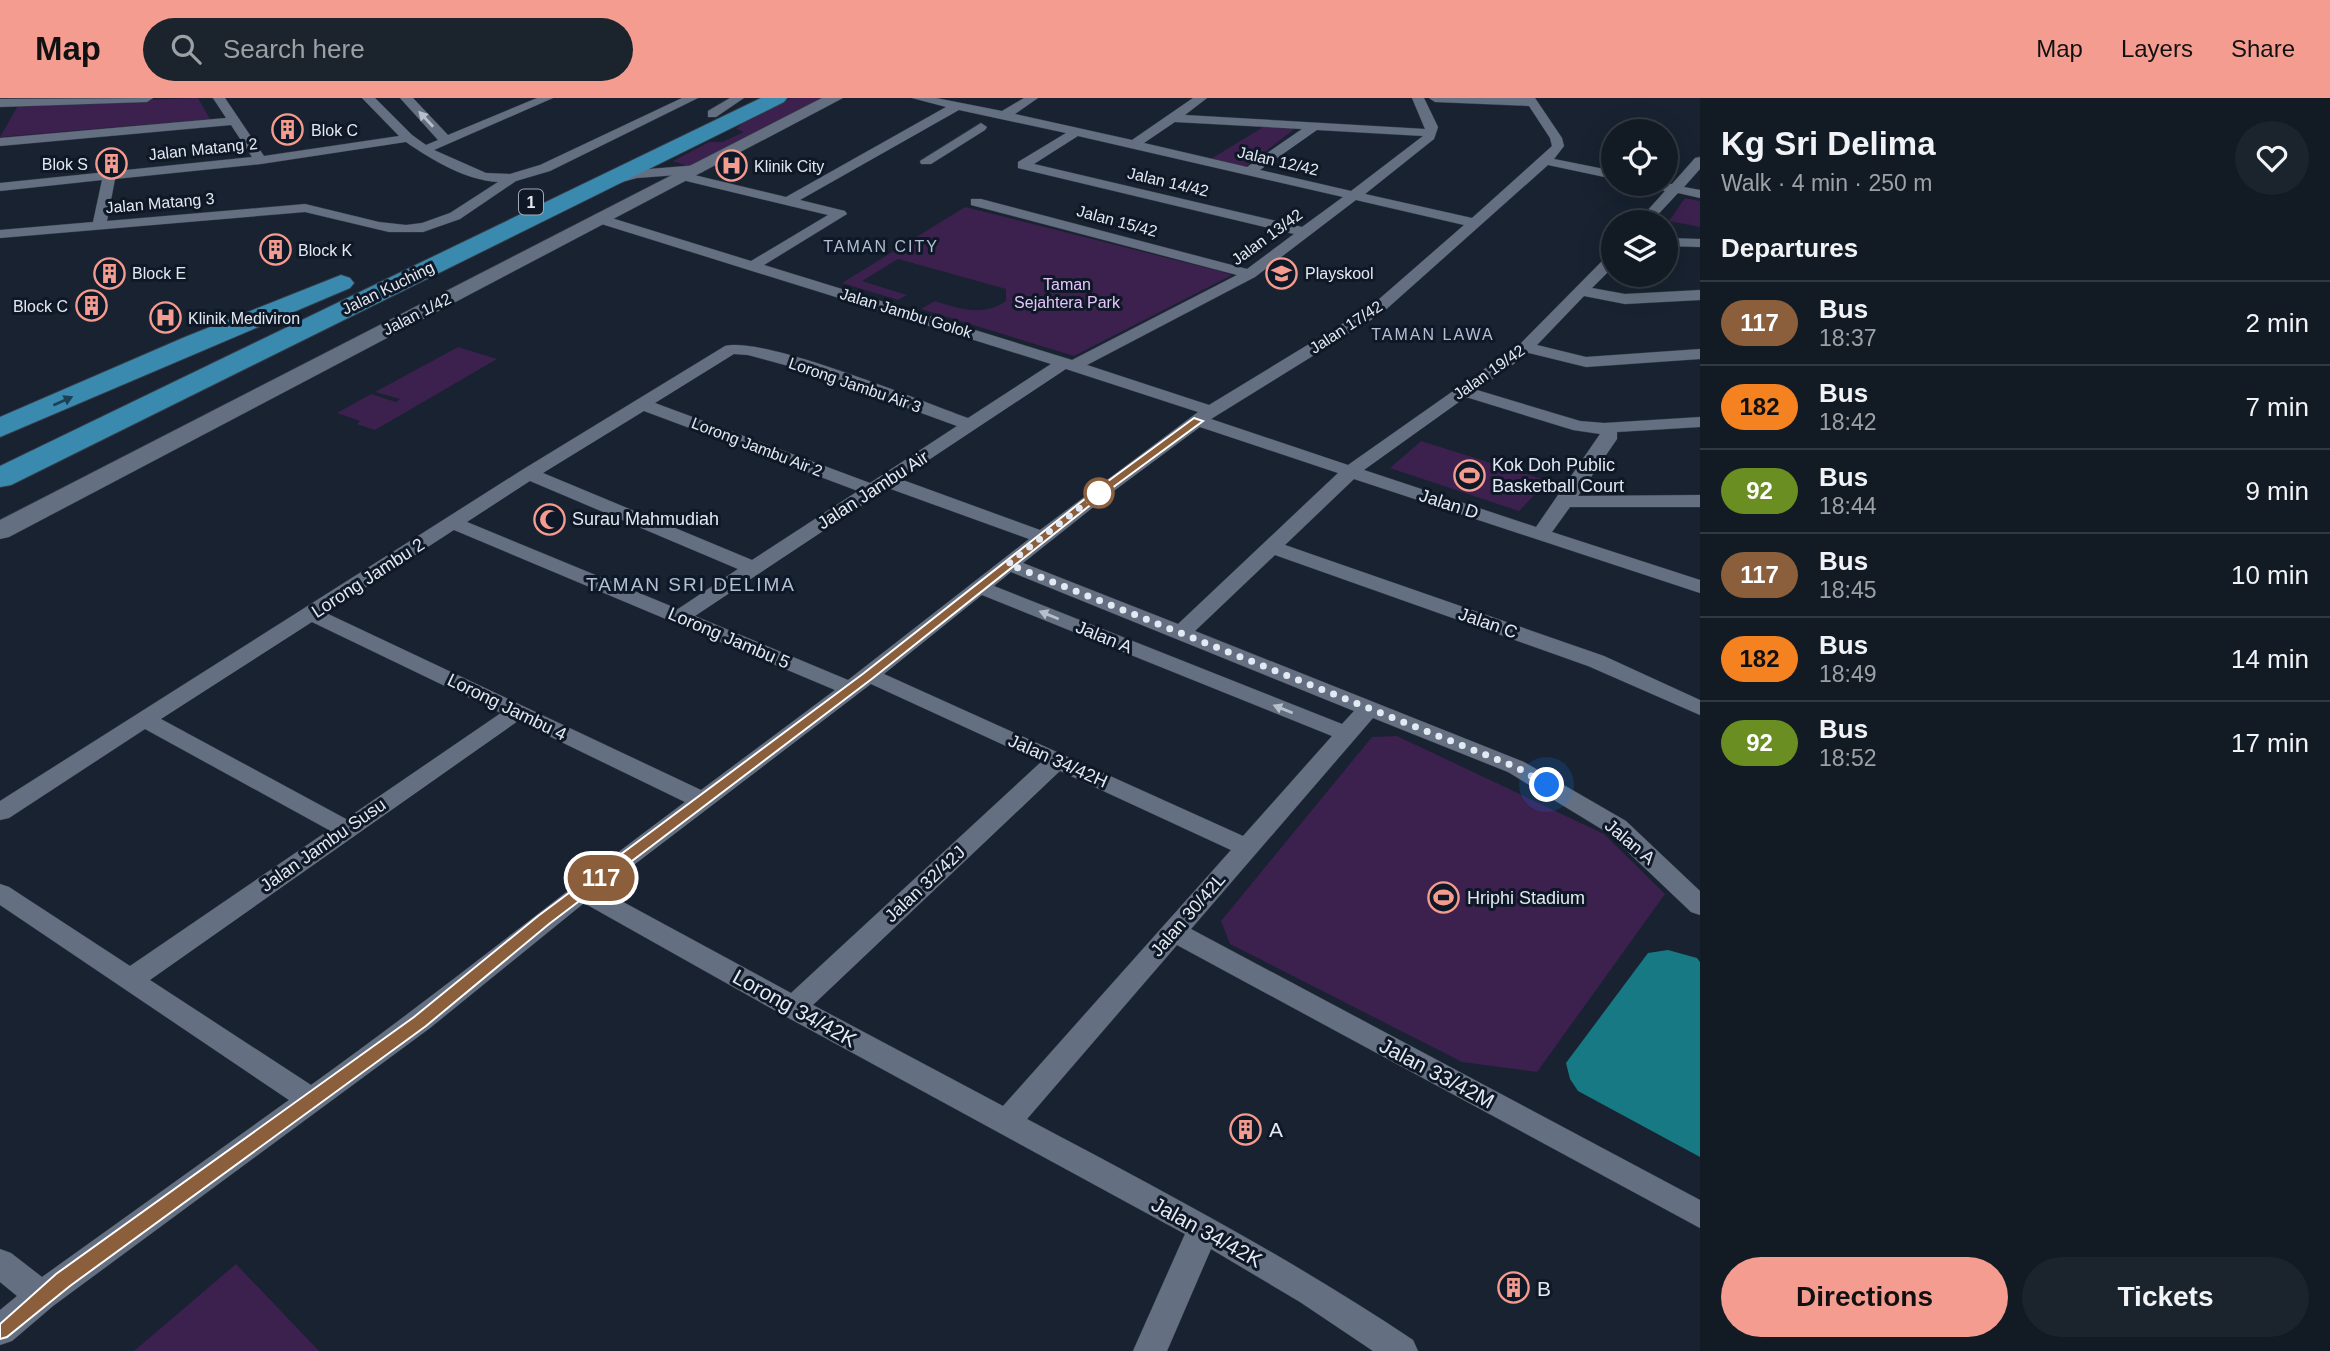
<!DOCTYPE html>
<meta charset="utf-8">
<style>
body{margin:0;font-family:Helvetica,sans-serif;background:#1b232c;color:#f1f3f6;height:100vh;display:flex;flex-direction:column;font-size:26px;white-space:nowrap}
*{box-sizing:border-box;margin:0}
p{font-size:23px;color:#9ca1a6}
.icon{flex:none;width:38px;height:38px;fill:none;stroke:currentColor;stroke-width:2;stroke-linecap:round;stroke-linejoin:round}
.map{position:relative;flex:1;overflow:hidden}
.drawer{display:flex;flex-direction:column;background:#121a24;width:630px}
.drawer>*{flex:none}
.badge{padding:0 14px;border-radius:23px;font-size:24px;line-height:46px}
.controls{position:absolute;left:1601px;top:21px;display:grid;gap:14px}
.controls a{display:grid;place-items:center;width:77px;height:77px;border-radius:50%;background:#121a24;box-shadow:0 7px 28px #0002,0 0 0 2px #313841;font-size:35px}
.you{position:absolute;width:35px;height:35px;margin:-18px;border:5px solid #fff;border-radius:50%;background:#1a73e8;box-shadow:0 0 0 10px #1a73e833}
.map>.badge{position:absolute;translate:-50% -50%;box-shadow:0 0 0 4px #fff}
h2{padding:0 21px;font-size:26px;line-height:63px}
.round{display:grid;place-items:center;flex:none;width:74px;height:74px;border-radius:37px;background:#1b232c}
.overview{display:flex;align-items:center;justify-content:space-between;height:119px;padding:0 21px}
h1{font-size:33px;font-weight:800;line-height:52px}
.cta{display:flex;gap:14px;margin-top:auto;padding:14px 21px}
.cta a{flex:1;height:80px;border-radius:42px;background:#f59c90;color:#111;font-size:28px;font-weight:800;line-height:80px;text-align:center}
.cta a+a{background:#1b232c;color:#f1f3f6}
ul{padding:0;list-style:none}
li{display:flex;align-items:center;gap:21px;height:84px;padding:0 21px;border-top:2px solid #313841}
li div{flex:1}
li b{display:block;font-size:26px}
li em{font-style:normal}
li .badge{min-width:77px;font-weight:700;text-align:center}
header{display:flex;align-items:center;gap:42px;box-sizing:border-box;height:98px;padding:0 35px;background:#f59c90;color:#111}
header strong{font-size:33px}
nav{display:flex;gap:38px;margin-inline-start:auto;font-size:24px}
.search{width:490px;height:63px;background:#1b232c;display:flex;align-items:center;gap:18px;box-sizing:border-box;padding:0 24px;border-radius:38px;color:#9ca1a6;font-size:26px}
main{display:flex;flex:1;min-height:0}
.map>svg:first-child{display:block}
.green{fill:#3c204e}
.water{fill:#167983}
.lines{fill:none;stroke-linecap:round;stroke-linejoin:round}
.street-casing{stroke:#353c47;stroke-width:1}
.secondary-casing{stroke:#353c47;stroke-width:1}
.highway-casing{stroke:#353c47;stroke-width:2}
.street{fill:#647081;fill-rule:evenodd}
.secondary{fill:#647081;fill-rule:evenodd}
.highway{fill:#3a8ab0;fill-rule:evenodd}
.oneway{fill:#b7bfcb}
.oneway2{fill:#1e4056}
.line{fill:#8b5e3c;stroke:#fff;stroke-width:2}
.walk{stroke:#e3e9f3;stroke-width:7;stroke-dasharray:0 12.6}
.stop-dot{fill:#fff;stroke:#8b5e3c;stroke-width:3.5}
.labels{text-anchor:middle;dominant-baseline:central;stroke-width:6;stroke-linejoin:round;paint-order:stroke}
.far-poi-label{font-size:16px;fill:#e3e9f3;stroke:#0f1826;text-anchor:start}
.far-street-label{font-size:16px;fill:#e3e9f3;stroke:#0f1826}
.shield{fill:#0f1826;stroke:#a3aab6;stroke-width:2}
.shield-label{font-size:16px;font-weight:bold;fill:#e3e9f3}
.far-neighbourhood-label{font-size:16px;letter-spacing:2px;fill:#b3c0d3;stroke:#0f1826}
.far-park-label{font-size:16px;fill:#e4c5fc;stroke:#0f1826}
.poi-label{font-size:18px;fill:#e3e9f3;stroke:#0f1826;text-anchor:start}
.street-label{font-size:18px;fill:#e3e9f3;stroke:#0f1826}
.neighbourhood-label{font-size:19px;letter-spacing:2px;fill:#b3c0d3;stroke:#0f1826}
.near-street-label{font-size:21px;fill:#e3e9f3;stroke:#0f1826}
.near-poi-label{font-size:21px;fill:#e3e9f3;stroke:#0f1826;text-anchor:start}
</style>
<header>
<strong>Map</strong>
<div class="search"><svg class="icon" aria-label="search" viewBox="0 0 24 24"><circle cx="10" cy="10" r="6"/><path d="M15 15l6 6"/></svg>Search here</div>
<nav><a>Map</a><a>Layers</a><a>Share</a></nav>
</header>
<main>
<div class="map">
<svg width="1700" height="1253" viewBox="0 0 1700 1253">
<rect width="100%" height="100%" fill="#182230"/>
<!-- green -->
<g class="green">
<path d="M198,0l12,21 -210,18 19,-33z"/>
<path d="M791,0h37l-135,70 -20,-7 36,-19h13l22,-10 -8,-3 10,-9z"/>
<path d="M1265,28l32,1 -53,41 -35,-8z"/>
<path d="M1685,100l15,3v26l-31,-6z"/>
<path d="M965,109l254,64 13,4 -158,81 -153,-47 14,-8c25,8 48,16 71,0v-12l-108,-30 -36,22 45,14 -9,5 -56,-17z"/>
<path d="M458,249l39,12 -122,71 -18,-6 3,-3 -23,-8 34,-19 25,8 4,-3 -25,-7z"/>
<path d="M1421,343l127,40 -29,30 -129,-43z"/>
<path d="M1397,638l207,98 61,60 -128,178 -75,-10 -232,-118 -9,-23 151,-184z"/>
<path d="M236,1166l83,87h-185z"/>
</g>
<!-- water -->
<path class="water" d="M1668,852l29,8 3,4v195l-122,-66 -8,-12 -4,-16 82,-110z"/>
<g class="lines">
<defs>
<g id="street">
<path d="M153,0l-6,4 -147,5v-8z"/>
<path d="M213,0h12l39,58 135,-20 -37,-38h13l37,37 14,10 12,-5 -38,-42h13l35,37 89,-37h16l-119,52 52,23 24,1 30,-9 142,-67h16l-148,73 -34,10 -56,38 -37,13h-34l-84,-20 -305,26v-8l93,-8 9,-42 -102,11v-8l252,-26 -21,-32 -231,21v-8l226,-20zM406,44c26,18 59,38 92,40l-48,31 -28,10 -16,2 -27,-3 -74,-18 -198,17 8,-42 146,-15z"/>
<path d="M730,0h14l-28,19h-8v-6z"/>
<path d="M912,0h24l66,13 22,-13h14l-23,16 117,26 61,-42h14l-22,17 240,14 -13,-31h12l14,29 -4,12 -69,55 107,24 80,-72 -2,-8 -21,-32 -94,-4 -6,-4h106l27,40 2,8 -10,13 60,12v8l-66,-14 -166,148 -171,106 137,46 172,-121 89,-90 5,-1v13l-22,22 33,6 75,-4v10l-75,4 -41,-8 -47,49 49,12 114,-8v10l-114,8 -57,-14 -52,37 103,31 24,2 96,-6v10l-83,5v7l-39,57 122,-1v12h-130l-18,25 148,48v13l-346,-114 -69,66 319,111 96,44v15l-112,-49 -313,-111 -80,76 329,131 102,59 74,70v24l-9,-3 -83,-79 -100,-61 -135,-54 -182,211 509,271v28l-523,-283 -150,174c132,70 262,138 386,221l5,11h-45l-73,-49 -89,-53 -44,102h-34l52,-117 -402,-219 -199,-112 -154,125 -377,278 -41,35 -12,4v-35l17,-14 -17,-14v-33l11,4 31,24 247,-177 -289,-195v-21l9,3 121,79 199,-136 -184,-101 -136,89 -9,2v-19l522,-331 203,-124c40,-10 198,56 243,72l83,-54 -456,-142 -2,-3 2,-3h10l146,45 77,-46 -150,-36 -1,-4 -40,3 -22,6 -7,-4 29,-10 61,-5 5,1v6l-13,2 96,23 160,-90zM959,12l107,23 -48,29v6l276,66 -47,35 -266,-70h-10v6l266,70 -165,85 -308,-95 83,-51 -2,-3 -45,-11zM1175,24l127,7 -55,38 -103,-24zM1317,32l106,6 -72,55 -91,-21zM1078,38l265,61 -41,30 -268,-63zM1356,102l108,25 -94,82 -161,98 -122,-40 168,-88zM734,256l14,1 55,15 154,56 -87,57 -215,-80zM1066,271l132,43 -158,118 -140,-51zM1466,299l107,33 27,4 -64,93 -172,-57zM644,313l214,80 -106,69 -209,-87zM1200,329l138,46 -160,151 -155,-61 88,-70zM530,383l208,88 -60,40 -211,-87zM888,390l141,51 -181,141 -153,-64zM454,432l381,160 -134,100 -375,-177zM1011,474l343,139 -12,13 -348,-138zM982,497l350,141 -89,100 -359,-162zM312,524l189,91 -155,106 -185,-100zM871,586l170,78 -250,231 -190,-103zM518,623l167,81c-125,93 -247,192 -374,283l-161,-105zM1060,673l171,79 -228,256 -190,-101z"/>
<path d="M981,25l6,4 -2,3 -54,34h-10l-1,-3z"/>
<path d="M1700,59v12l-16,18 16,3v8l-22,-5 -27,29h-14l28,-31 -17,-4 -2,-3h26l23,-26z"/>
<path d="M1666,140l34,1v8l-34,-1z"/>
</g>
<path id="secondary" d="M822,0h21l-834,439 -9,2v-19z"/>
<g id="highway">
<path d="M761,0h26l-3,4 -773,383 -11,2v-21z"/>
<path d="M341,177l9,3 4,5 -4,5 -350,149v-20l185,-80z"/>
</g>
</defs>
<!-- street casing -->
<use href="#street" class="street-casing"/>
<!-- secondary casing -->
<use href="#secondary" class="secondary-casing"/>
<!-- highway casing -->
<use href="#highway" class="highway-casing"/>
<!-- street -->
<use href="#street" class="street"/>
<!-- secondary -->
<use href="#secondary" class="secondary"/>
<!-- highway -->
<use href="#highway" class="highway"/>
</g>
<!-- one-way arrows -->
<defs><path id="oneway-solid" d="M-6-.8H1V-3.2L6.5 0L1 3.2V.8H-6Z" transform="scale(1.75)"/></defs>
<g class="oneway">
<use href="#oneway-solid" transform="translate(426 21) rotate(-133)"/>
<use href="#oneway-solid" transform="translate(1049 517) rotate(-158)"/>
<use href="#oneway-solid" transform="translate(1283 611) rotate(-158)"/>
</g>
<use class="oneway2" href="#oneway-solid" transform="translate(63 303) rotate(-24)"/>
<!-- line -->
<path class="line" d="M1194,320l9,3 -95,70 -235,187 -324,246 -123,102 -356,260 -63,51 -7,2v-15l56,-50 358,-257 124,-101 326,-243 236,-186z"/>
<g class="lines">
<!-- walk -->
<path class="walk" d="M1099,395l5,-4 -96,75 508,203 31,18"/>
</g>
<!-- icons -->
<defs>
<symbol id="building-ring" viewBox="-11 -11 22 22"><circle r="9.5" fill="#0f1826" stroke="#f59c90" stroke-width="1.5"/><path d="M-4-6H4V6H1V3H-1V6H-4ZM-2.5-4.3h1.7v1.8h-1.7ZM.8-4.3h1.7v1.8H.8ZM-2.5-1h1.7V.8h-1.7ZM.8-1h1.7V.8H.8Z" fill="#f59c90"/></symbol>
<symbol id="hospital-ring" viewBox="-11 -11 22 22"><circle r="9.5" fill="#0f1826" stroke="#f59c90" stroke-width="1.5"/><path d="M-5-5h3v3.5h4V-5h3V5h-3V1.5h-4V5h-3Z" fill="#f59c90"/></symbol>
<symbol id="school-ring" viewBox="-11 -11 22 22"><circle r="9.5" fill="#0f1826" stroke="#f59c90" stroke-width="1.5"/><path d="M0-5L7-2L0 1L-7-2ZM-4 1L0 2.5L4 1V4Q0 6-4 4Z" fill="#f59c90"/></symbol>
<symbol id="stadium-ring" viewBox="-11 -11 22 22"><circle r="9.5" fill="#0f1826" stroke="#f59c90" stroke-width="1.5"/><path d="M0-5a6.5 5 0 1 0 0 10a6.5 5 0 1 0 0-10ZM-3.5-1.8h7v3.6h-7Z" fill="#f59c90"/></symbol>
<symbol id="mosque-ring" viewBox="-11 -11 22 22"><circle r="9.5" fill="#0f1826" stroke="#f59c90" stroke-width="1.5"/><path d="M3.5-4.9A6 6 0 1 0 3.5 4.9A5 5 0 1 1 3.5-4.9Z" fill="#f59c90"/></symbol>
</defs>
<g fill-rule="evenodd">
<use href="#building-ring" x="270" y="14" width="35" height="35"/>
<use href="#building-ring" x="94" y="48" width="35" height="35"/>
<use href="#hospital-ring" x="714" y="50" width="35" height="35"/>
<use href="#building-ring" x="258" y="134" width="35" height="35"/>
<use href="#building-ring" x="92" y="158" width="35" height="35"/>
<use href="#school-ring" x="1264" y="158" width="35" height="35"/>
<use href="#building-ring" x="74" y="190" width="35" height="35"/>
<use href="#hospital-ring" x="148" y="202" width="35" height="35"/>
<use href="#stadium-ring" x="1452" y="360" width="35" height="35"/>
<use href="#mosque-ring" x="532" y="404" width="35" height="35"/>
<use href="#stadium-ring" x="1426" y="782" width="35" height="35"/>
<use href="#building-ring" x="1228" y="1014" width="35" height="35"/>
<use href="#building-ring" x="1496" y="1172" width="35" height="35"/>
</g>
<!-- markers -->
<circle class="stop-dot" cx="1099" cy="395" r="14"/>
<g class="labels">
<!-- far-poi labels -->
<g class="far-poi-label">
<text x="311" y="32">Blok C</text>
<text x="88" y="66" text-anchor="end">Blok S</text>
<text x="754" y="68">Klinik City</text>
<text x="298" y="152">Block K</text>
<text x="132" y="175">Block E</text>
<text x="1305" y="175">Playskool</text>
<text x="68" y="208" text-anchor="end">Block C</text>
<text x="188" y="220">Klinik Mediviron</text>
</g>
<!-- far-street labels -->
<g class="far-street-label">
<text transform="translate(203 51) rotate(-6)">Jalan Matang 2</text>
<text transform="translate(1278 63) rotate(13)">Jalan 12/42</text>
<text transform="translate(1168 84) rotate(13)">Jalan 14/42</text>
<text transform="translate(160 105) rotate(-5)">Jalan Matang 3</text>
<text transform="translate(1117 123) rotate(15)">Jalan 15/42</text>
<text transform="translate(1267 139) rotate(-36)">Jalan 13/42</text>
<text transform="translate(388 190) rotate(-26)">Jalan Kuching</text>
<text transform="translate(906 215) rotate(17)">Jalan Jambu Golok</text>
<text transform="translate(417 216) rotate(-27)">Jalan 1/42</text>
<text transform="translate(1346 229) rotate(-33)">Jalan 17/42</text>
<text transform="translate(1489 274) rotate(-35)">Jalan 19/42</text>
<text transform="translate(855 287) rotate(19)">Lorong Jambu Air 3</text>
<text transform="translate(757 349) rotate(21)">Lorong Jambu Air 2</text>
</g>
<!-- shield labels -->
<rect class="shield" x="519" y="91.5" width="24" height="25" rx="5"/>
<g class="shield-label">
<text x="531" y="104">1</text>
</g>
<!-- far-neighbourhood labels -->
<g class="far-neighbourhood-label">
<text x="881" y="148">TAMAN CITY</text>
<text x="1433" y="236">TAMAN LAWA</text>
</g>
<!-- far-park labels -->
<g class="far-park-label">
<text x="1067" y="186">Taman<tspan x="1067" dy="18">Sejahtera Park</tspan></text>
</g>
<!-- poi labels -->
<g class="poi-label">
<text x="1492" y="367">Kok Doh Public<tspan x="1492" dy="21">Basketball Court</tspan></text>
<text x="572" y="421">Surau Mahmudiah</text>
<text x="1467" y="800">Hriphi Stadium</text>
</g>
<!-- street labels -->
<g class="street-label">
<text transform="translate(873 392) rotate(-33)">Jalan Jambu Air</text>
<text transform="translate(1449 406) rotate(18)">Jalan D</text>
<text transform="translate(368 480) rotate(-33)">Lorong Jambu 2</text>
<text transform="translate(1488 525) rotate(19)">Jalan C</text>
<text transform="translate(1104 539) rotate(22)">Jalan A</text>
<text transform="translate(729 540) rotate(23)">Lorong Jambu 5</text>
<text transform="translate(507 609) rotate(26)">Lorong Jambu 4</text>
<text transform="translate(1058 663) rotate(24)">Jalan 34/42H</text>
<text transform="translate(1630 744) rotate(40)">Jalan A</text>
<text transform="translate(323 747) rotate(-35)">Jalan Jambu Susu</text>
<text transform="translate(925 786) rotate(-43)">Jalan 32/42J</text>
<text transform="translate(1188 817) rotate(-49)">Jalan 30/42L</text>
</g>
<!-- neighbourhood labels -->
<g class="neighbourhood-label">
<text x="691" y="486">TAMAN SRI DELIMA</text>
</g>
<!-- near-street labels -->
<g class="near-street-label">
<text transform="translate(795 910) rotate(29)">Lorong 34/42K</text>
<text transform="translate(1437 975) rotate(28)">Jalan 33/42M</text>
<text transform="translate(1207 1134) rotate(29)">Jalan 34/42K</text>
</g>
<!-- near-poi labels -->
<g class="near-poi-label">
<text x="1269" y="1031">A</text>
<text x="1537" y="1190">B</text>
</g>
</g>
</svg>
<div class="controls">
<a><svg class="icon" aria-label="locate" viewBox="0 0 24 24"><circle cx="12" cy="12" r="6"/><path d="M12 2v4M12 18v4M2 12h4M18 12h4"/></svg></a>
<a><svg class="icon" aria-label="layers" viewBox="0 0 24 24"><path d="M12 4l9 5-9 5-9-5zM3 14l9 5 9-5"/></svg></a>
</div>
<div class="you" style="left:1547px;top:687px"></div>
<b class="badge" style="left:601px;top:780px;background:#8b5e3c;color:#fff">117</b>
</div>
<section class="drawer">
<div class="overview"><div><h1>Kg Sri Delima</h1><p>Walk · 4 min · 250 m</p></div><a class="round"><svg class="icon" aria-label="heart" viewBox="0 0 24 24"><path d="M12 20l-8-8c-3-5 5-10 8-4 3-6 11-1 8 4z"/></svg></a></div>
<h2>Departures</h2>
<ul>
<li><span class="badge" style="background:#8b5e3c;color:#fff">117</span><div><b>Bus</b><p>18:37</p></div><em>2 min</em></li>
<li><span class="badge" style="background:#f58220;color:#111">182</span><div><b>Bus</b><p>18:42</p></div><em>7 min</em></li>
<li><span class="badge" style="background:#6b8e23;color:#fff">92</span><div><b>Bus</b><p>18:44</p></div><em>9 min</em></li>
<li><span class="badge" style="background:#8b5e3c;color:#fff">117</span><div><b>Bus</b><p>18:45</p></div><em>10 min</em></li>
<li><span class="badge" style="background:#f58220;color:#111">182</span><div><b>Bus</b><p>18:49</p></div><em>14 min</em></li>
<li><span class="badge" style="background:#6b8e23;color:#fff">92</span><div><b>Bus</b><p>18:52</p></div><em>17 min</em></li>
</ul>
<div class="cta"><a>Directions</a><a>Tickets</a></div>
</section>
</main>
